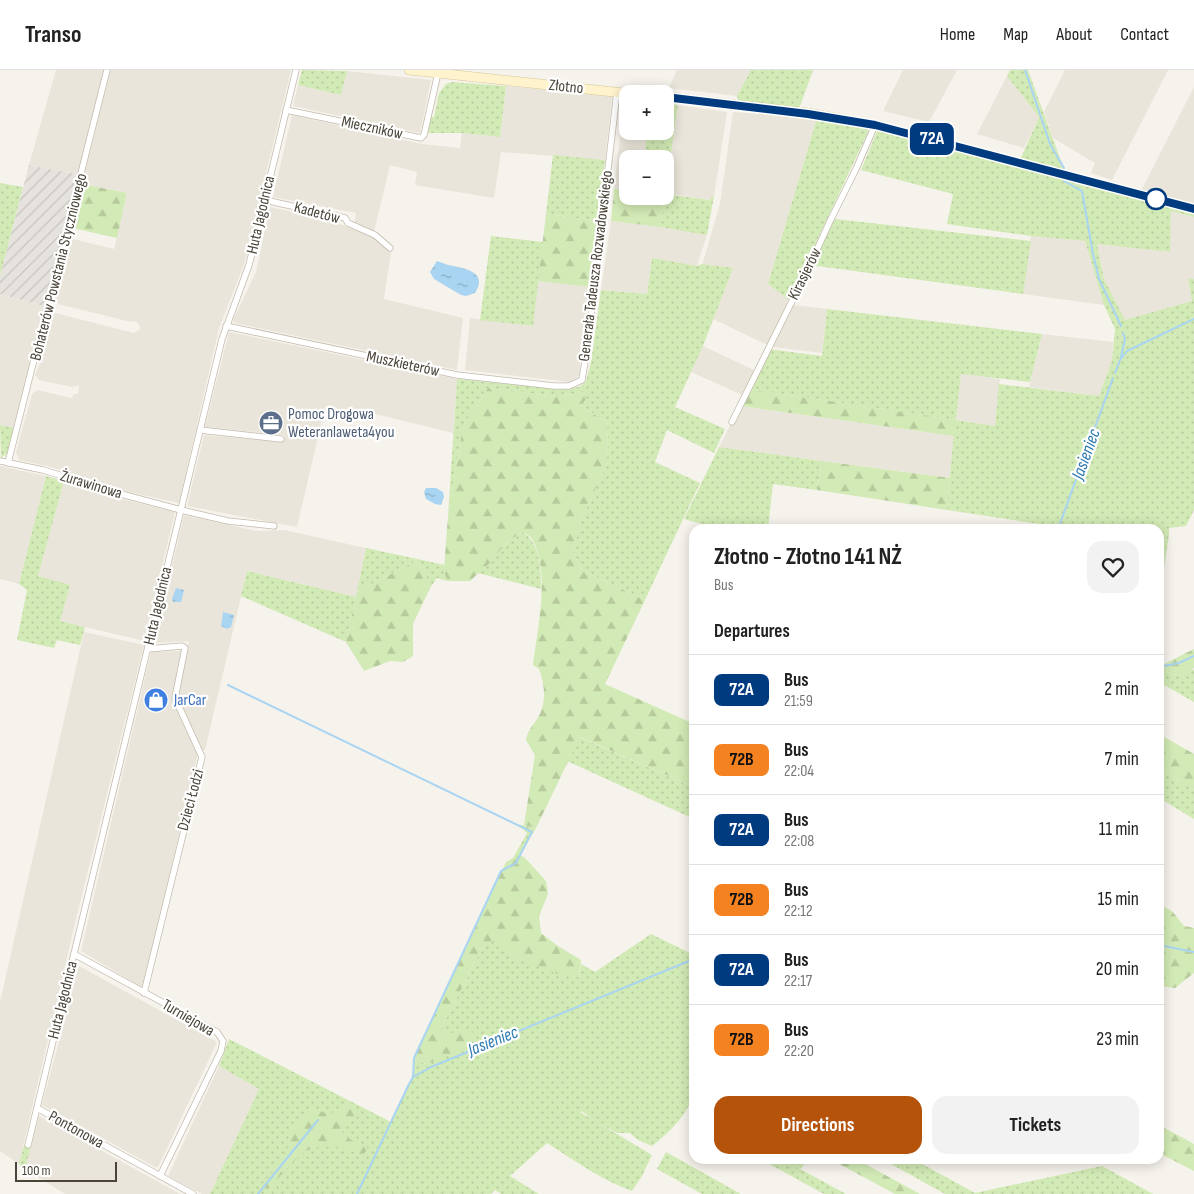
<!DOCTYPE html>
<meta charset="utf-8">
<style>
body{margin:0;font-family:"Sofia Sans Condensed",sans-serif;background:#f2f2f2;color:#222;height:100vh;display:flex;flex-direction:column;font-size:19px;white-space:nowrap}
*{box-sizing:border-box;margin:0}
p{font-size:16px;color:#767676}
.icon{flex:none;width:28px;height:28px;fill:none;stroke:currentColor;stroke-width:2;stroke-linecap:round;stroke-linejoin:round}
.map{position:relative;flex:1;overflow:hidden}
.side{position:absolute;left:689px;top:454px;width:475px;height:640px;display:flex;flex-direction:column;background:#fff;border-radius:15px;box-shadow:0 2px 12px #0003}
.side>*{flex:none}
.badge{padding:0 10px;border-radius:8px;font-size:18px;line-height:32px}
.fabs{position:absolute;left:619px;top:15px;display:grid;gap:10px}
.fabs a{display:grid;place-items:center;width:55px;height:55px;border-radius:10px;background:#fff;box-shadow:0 2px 12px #0003;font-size:25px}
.scale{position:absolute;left:15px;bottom:12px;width:102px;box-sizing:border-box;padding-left:5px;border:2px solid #4b4439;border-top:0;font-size:14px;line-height:18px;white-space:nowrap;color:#4b4439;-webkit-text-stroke:4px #fff;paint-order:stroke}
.map>.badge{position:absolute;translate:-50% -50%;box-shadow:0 0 0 2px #fff}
h2{padding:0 25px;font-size:19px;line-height:45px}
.round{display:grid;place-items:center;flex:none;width:52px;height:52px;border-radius:15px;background:#f2f2f2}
.summary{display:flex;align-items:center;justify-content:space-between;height:85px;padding:0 25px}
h1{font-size:24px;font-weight:700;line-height:38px}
.action{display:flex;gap:10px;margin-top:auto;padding:10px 25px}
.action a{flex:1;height:58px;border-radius:15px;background:#b45309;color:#fff;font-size:20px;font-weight:700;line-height:58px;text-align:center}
.action a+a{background:#f2f2f2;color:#222}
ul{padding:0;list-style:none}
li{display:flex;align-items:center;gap:15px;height:70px;padding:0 25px;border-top:1px solid #e0e0e0}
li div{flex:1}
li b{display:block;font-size:19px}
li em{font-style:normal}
li .badge{min-width:55px;font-weight:700;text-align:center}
header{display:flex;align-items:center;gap:30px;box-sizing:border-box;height:70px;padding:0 25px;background:#fff;border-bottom:1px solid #e0e0e0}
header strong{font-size:24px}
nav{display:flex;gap:28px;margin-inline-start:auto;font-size:18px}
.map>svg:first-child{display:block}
.residential{fill:#eae5da}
.industrial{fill:url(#industrial-furrows)}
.grass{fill:url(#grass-dots)}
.forest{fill:url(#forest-firs)}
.water{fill:url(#water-ripples)}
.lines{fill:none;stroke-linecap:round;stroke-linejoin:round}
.stream{stroke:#a9d4f2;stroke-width:2}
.street-casing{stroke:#c2bbae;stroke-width:7}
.secondary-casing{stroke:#d6c79b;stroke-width:10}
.street{stroke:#fff;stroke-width:5.5}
.secondary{stroke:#fff3cd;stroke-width:9}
.line-casing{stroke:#fff;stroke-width:11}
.line{stroke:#003b80;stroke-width:8}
.stop-dot{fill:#fff;stroke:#003b80;stroke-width:2.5}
.labels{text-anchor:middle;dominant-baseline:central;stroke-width:4.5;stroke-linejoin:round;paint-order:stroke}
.street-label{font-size:16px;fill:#4b4439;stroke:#fff}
.service-label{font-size:16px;fill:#4e5e75;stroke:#fff;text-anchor:start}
.shop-label{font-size:16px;fill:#366cbe;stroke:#fff;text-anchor:start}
.water-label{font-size:18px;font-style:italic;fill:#2e7ab2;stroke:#fff}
</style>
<header>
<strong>Transo</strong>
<nav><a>Home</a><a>Map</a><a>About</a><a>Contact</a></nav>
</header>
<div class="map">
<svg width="1194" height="1124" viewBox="0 0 1194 1124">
<defs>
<pattern id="industrial-furrows" width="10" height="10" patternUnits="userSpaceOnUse" patternTransform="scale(1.25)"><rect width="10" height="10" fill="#e6e2dd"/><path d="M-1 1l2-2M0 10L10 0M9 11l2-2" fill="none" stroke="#c7c3be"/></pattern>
<pattern id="grass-dots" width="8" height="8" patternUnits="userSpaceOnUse" patternTransform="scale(1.25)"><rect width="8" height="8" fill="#d2eab5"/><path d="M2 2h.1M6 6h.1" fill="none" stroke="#b6ca9c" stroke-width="1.8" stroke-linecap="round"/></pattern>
<pattern id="forest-firs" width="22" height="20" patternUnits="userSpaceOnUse" patternTransform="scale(1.25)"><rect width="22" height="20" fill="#d2eab5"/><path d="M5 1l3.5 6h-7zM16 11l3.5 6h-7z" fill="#b6ca9c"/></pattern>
<pattern id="water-ripples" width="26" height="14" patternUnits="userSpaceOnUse" patternTransform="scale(1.25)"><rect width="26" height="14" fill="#a9d4f2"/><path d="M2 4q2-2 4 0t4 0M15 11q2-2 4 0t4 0" fill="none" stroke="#8caec5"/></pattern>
</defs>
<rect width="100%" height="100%" fill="#f6f3ec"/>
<!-- residential -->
<g class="residential">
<path d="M56,0h49l-25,105 -51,-10z"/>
<path d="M110,0h181l-47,195 -25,63 -40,175 -54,-12 -74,-24 -32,-7 -3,-8 16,-58 5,-4 35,8 2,-4h4l1,-9 -7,2 -33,-7 -4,-5 11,-27 -4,-2 8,-29 5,-4 79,20 7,-5 -5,-7 -5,1 -73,-18 -3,-5 14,-56 4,-4 41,10 11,-46 2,-10 -45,-9z"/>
<path d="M677,0h74l-14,26 -68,-8z"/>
<path d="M903,0h54l-28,52 -46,-11z"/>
<path d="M1065,0h103l-56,110 -21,-7 4,-10 -42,-25 -9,-26z"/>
<path d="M347,1l84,9 -11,53 -127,-27 5,-21 43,10z"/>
<path d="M1007,6l32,41 -15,31 -47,-14z"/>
<path d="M506,16l106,10 -7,64 -104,-8 -7,46 -79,-13 2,-13 -27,-7 -16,67 -20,-8 2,-11 -83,-16 19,-82 130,29 38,4 2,-15 38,4z"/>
<path d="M1194,17v118l-53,-14z"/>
<path d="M625,29h2l1,32h19l-3,28h-16l-1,31 -13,-1z"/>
<path d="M678,35l49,7 -13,84 -5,4 -44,-7v-28l4,1z"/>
<path d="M733,42l84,6 -49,166 21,16 -22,45 -54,-26 20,-51 -31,-3 18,-61z"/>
<path d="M270,137l62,13v1l41,16 11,9 7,7 -7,46 79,19 -6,52 -222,-47 -2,-3 23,-48z"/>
<path d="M1171,141l23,6v62l-6,1 4,21 -67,20 -21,-42 -7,-35 72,8z"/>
<path d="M611,151l49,6 47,8 -10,31 -45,-7 -5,35 -46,-4z"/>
<path d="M1031,166l54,5 19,64 -81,-11z"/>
<path d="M538,211l52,6 -11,89 -9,6 -105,-12 5,-52 62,8z"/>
<path d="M0,224l44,12 -30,122 -14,-3z"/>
<path d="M793,235l34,4 -5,44 -49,-6z"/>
<path d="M229,262l228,47 -4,54 -98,-24 -2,4 -28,-6 -28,120 -110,-21 17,-71 80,7 1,-7 -80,-8z"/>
<path d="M1042,264l71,8 -1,18 -13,36 -70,-9z"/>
<path d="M703,276l51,24 -12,25 -51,-23z"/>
<path d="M961,303l39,6 -5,47 -39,-6z"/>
<path d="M740,336l214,30 -4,42 -231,-31z"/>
<path d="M0,396l46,10 -27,108 -19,-5z"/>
<path d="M64,411l54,17 57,14 -31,129 -84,-20 -22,-45z"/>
<path d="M184,445l72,16 28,-1 82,18 -10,49 -109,-26 -42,179 -4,-1 -20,-38 1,-6 -5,-10 12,-54 -35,2z"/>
<path d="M84,562l60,13 -68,274 -57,245 -19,-13v-149z"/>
<path d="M181,581l-9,49 26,53 -55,235 -62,-37 70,-299z"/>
<path d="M79,896l138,76 -59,125h-3l-113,-62z"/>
<path d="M219,996l40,23 -49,105h-8l-34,-18z"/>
<path d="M39,1046l141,78h-115l-40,-25z"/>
</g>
<!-- industrial -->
<path class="industrial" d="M29,95l51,10 -36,131 -44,-12v-18z"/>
<!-- grass -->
<g class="grass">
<path d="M302,0l45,1 -6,24 -43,-10z"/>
<path d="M751,0h62l-14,39 -60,-7 -2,-6z"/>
<path d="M1010,0h18l37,102 -45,-12 19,-43 -32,-41z"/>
<path d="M452,12l54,4 -6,51 -38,-4h-34l3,-16h3l5,-24 7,-9z"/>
<path d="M665,33l13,2 -9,61 -4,-1v-6h-21l3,-28h18z"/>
<path d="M817,48l50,8 1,6 -79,168 -21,-16z"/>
<path d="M878,59l316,83v5l-23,-6 -1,41 -73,-8 7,35 21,41 67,-19 -4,-22h6v231l-8,16 -17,2v7l-6,39 -4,-1v-44h-101v-2l-111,-17 8,-90 -207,-31 20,-40 54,7 5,-47 215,25 -12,48 -69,-8 -5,46 39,6 4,-42 100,12 13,-36 3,-31 -11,-24 -19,-64 -54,-5 -84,-12 6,-30 -92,-24z"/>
<path d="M553,85l52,5 -7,61 -52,-7z"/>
<path d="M0,113l23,4 -23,89z"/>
<path d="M666,124l43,6 5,-4 -7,39 -47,-8z"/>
<path d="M835,149l196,22 -8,53 -213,-29z"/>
<path d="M491,166l52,6 -10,84 -53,-6z"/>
<path d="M652,188l45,8 5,-2 31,4 -30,78 -28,61 50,22 -11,24 -47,-23 -12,32 45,21 -55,117 -62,-29 -10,-18 6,-28 28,-62 1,-39 -27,-19 4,-13 -28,5 -69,-9 -19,28 -7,15 -14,85 9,-137 103,10 19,-2 7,-6 5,-19 10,-72 46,4z"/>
<path d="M0,355l14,3 -6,25 -7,5z"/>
<path d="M719,377l103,14 -5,29 -44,-6 -5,45h-48l-36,-10z"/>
<path d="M46,406l18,5 -26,95 32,9 -10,36 25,6 -5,18 -23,-5 -3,8 -37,-8 10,-50 -8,-6z"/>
<path d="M523,462c18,13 18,37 18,57l-63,-16 14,-12 14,-19z"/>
<path d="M366,478l79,17 -1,5 3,11 -10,-3 -7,10 -6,-20 -10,-6 -57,30z"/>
<path d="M247,501l109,26 -10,45 -105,-46z"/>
<path d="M1164,594l4,8 11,4 13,-7 2,1v32l-35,-20v-17z"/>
<path d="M579,667l115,50v32l-127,-58z"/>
<path d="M1159,699l35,21v29l-35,-21z"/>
<path d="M518,755h6l12,3 -16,27 5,3h-12l14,-25z"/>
<path d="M651,864l43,21v140c-8,21 -25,38 -42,51l-14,-6 -8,-7h-13l-24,-13 -11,-9 -2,1 72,43 -10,21 -10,15c-31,-11 -58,-31 -85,-48l-37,33 29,18h-38l-6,-4 -4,4h-281l49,-105 -40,-23 10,-27 162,83 22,-45 1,-19 12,6 22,-28 -6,-9 40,-79 11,-9 23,19 63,19 2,-13 14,8z"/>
<path d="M24,1075l7,1 -6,23 -6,-5z"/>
<path d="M666,1082l75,42h-39l-45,-25z"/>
<path d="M760,1089h22l64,35h-22z"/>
<path d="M882,1089h31l62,34 127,-27 51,28h-208z"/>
</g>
<!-- forest -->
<g class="forest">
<path d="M82,114l45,9 -10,45 -40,-9 -5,-3z"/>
<path d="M614,119l13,1 1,6h37l1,-2 -6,33 -49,-6z"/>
<path d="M546,144l52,7 -8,66 -52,-6z"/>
<path d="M488,318l69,9 28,-5 1,7 -5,6 27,19 -1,39 -28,62 -6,28 10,18 62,29 -40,84 89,40v63l-114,-50 -44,91 -12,-3 11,-70 -9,-15c2,-10 6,-13 11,-21 10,-15 8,-34 2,-50l-6,-4c4,-34 18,-95 -1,-126 -2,-3 -6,-5 -9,-7l-17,10 -14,19 -22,20h-23l-3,-11 4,-54 14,-85 7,-15z"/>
<path d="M748,319l208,31 -2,16 -214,-30z"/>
<path d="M822,391l128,17 -3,32 -130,-20z"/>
<path d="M414,492l10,6 6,20 -17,36v32l-10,6 -13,-1 -26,10 -18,-29 11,-50z"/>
<path d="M1194,579v19l-15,8 -11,-4 -4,-8z"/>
<path d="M1159,664l35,20v36l-35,-21z"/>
<path d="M513,788h12l21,23 2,13 -9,22 2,17 17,13 23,14 -2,17 -16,-1 -47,-18 -23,-18 -11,8 -40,79 6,9 10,-7 17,4v7l-14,11 -35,13 -12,-6 92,-196z"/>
<path d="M1159,834l13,7 12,15 10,2v45l-19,15 -16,-2z"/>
<path d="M355,1034l3,12 -18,14 11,10 17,8 -5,7c-17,-6 -39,-13 -57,-4 -7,3 -30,30 -38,38l-9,-2 11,-11 19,-30 -1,-13 23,-24 19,5 12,-8z"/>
<path d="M1159,1055l35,19v27l-35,-18z"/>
<path d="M782,1089h26l-7,10z"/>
<path d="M830,1089h26l64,35h-25z"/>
</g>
<!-- water -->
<g class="water">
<path d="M437,191c4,1 7,3 11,4 16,3 41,7 27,28l-9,3 -5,-1 -27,-16 -4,-7z"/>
<path d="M426,418h10l7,4 1,5 -3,8 -6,-1 -9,-5 -2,-7z"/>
<path d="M176,518l8,2 -3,12h-8l-1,-3z"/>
<path d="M223,542l11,3 -3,12 -4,2 -6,-3z"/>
</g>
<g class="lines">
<!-- stream -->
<g class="stream">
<path d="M1025,0l25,74 14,24"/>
<path d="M1064,111l18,10 11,63 6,25 22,47"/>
<path d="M1121,287l4,-18 -2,-6"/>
<path d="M1115,303l5,-13 7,-9 67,-32"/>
<path d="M1058,459l55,-151"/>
<path d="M1159,597l20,-4 15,-7"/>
<path d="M228,615l304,147 -16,31 -15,8 -87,187 -1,19"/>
<path d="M1159,875l35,7"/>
<path d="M258,1124l60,-74"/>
<path d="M357,1124l51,-108 5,-9 18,-10 263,-108"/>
</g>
<defs>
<g id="street">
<path d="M286,40l135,28 3,-3 14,-62"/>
<path d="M265,130l80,18 3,5 27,12 15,13"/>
<path d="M226,256l231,49 97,11h15l13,-6 5,-31 30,-257"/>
<path d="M732,352l78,-157 20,-44 26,-52 19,-44"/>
<path d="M200,360l81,9"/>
<path d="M0,391l43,9 78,24 60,16 47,11 46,5"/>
<path d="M8,393l99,-393"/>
<path d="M74,884l143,78 6,9 -2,10 -61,125"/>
<path d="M144,923l58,-236 -27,-59 10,-50 -3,-2 -34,3"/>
<path d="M37,1038l156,86"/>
<path d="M28,1075l194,-806 27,-74 47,-195"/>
</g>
<g id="secondary">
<path d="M409,0l224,24"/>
<path d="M665,27l143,16 67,12 319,84"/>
</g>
</defs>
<!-- street casing -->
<use href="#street" class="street-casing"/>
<!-- secondary casing -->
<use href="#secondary" class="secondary-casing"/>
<!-- street -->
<use href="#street" class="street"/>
<!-- secondary -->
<use href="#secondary" class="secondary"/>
</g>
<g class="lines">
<defs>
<path id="line" d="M665,27l143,17 67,11 319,84"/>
</defs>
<!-- line casing -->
<use href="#line" class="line-casing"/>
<!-- line -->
<use href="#line" class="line"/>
</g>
<!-- icons -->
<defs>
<symbol id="office-disc" viewBox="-11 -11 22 22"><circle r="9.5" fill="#5c6f8a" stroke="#fff"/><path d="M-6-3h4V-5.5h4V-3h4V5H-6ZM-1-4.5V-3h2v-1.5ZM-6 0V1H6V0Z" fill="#fff"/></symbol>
<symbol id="shop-disc" viewBox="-11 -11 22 22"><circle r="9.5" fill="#3f7fe0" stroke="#fff"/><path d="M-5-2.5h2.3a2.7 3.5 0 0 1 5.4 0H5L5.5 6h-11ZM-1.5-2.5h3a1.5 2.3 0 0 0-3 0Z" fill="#fff"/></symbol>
</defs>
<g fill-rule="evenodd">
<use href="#office-disc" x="257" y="339" width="28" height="28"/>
<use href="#shop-disc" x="142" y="616" width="28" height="28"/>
</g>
<!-- markers -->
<circle class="stop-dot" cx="1156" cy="129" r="10"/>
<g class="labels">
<!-- street labels -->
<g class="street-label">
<text transform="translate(566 17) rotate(6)">Złotno</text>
<text transform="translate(372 58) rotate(12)">Mieczników</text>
<text transform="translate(317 143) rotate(15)">Kadetów</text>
<text transform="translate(261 145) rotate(-77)">Huta Jagodnica</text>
<text transform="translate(596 196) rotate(-83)">Generała Tadeusza Rozwadowskiego</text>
<text transform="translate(59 197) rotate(-76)">Bohaterów Powstania Styczniowego</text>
<text transform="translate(805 204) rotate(-64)">Kirasjerów</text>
<text transform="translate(403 294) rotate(12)">Muszkieterów</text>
<text transform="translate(91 415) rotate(17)">Żurawinowa</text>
<text transform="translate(158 536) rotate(-77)">Huta Jagodnica</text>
<text transform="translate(191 730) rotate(-75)">Dzieci Łodzi</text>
<text transform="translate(63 930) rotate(-76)">Huta Jagodnica</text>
<text transform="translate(188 948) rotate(30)">Turniejowa</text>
<text transform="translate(76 1060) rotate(29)">Pontonowa</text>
</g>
<!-- service labels -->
<g class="service-label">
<text x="288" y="344">Pomoc Drogowa<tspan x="288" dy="18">Weteranlaweta4you</tspan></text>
</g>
<!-- shop labels -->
<g class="shop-label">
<text x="174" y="630">JarCar</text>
</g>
<!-- water labels -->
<g class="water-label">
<text transform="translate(1086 384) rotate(-70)">Jasieniec</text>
<text transform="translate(493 971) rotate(-22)">Jasieniec</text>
</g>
</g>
</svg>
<div class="fabs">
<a>+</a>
<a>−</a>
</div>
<div class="scale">100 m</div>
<b class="badge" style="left:932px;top:69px;background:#003b80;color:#fff">72A</b>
<section class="side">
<div class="summary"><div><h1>Złotno - Złotno 141 NŻ</h1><p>Bus</p></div><a class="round"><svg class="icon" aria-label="heart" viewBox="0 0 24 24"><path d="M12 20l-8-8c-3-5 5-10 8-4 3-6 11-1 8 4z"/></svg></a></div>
<h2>Departures</h2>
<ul>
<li><span class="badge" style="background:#003b80;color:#fff">72A</span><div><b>Bus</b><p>21:59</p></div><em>2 min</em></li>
<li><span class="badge" style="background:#f58220;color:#111">72B</span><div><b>Bus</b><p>22:04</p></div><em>7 min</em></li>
<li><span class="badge" style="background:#003b80;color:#fff">72A</span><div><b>Bus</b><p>22:08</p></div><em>11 min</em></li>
<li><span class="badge" style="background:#f58220;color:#111">72B</span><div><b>Bus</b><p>22:12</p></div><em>15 min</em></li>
<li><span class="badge" style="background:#003b80;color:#fff">72A</span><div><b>Bus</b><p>22:17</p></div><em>20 min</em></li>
<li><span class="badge" style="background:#f58220;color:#111">72B</span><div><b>Bus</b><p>22:20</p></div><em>23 min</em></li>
</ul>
<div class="action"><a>Directions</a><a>Tickets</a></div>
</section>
</div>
